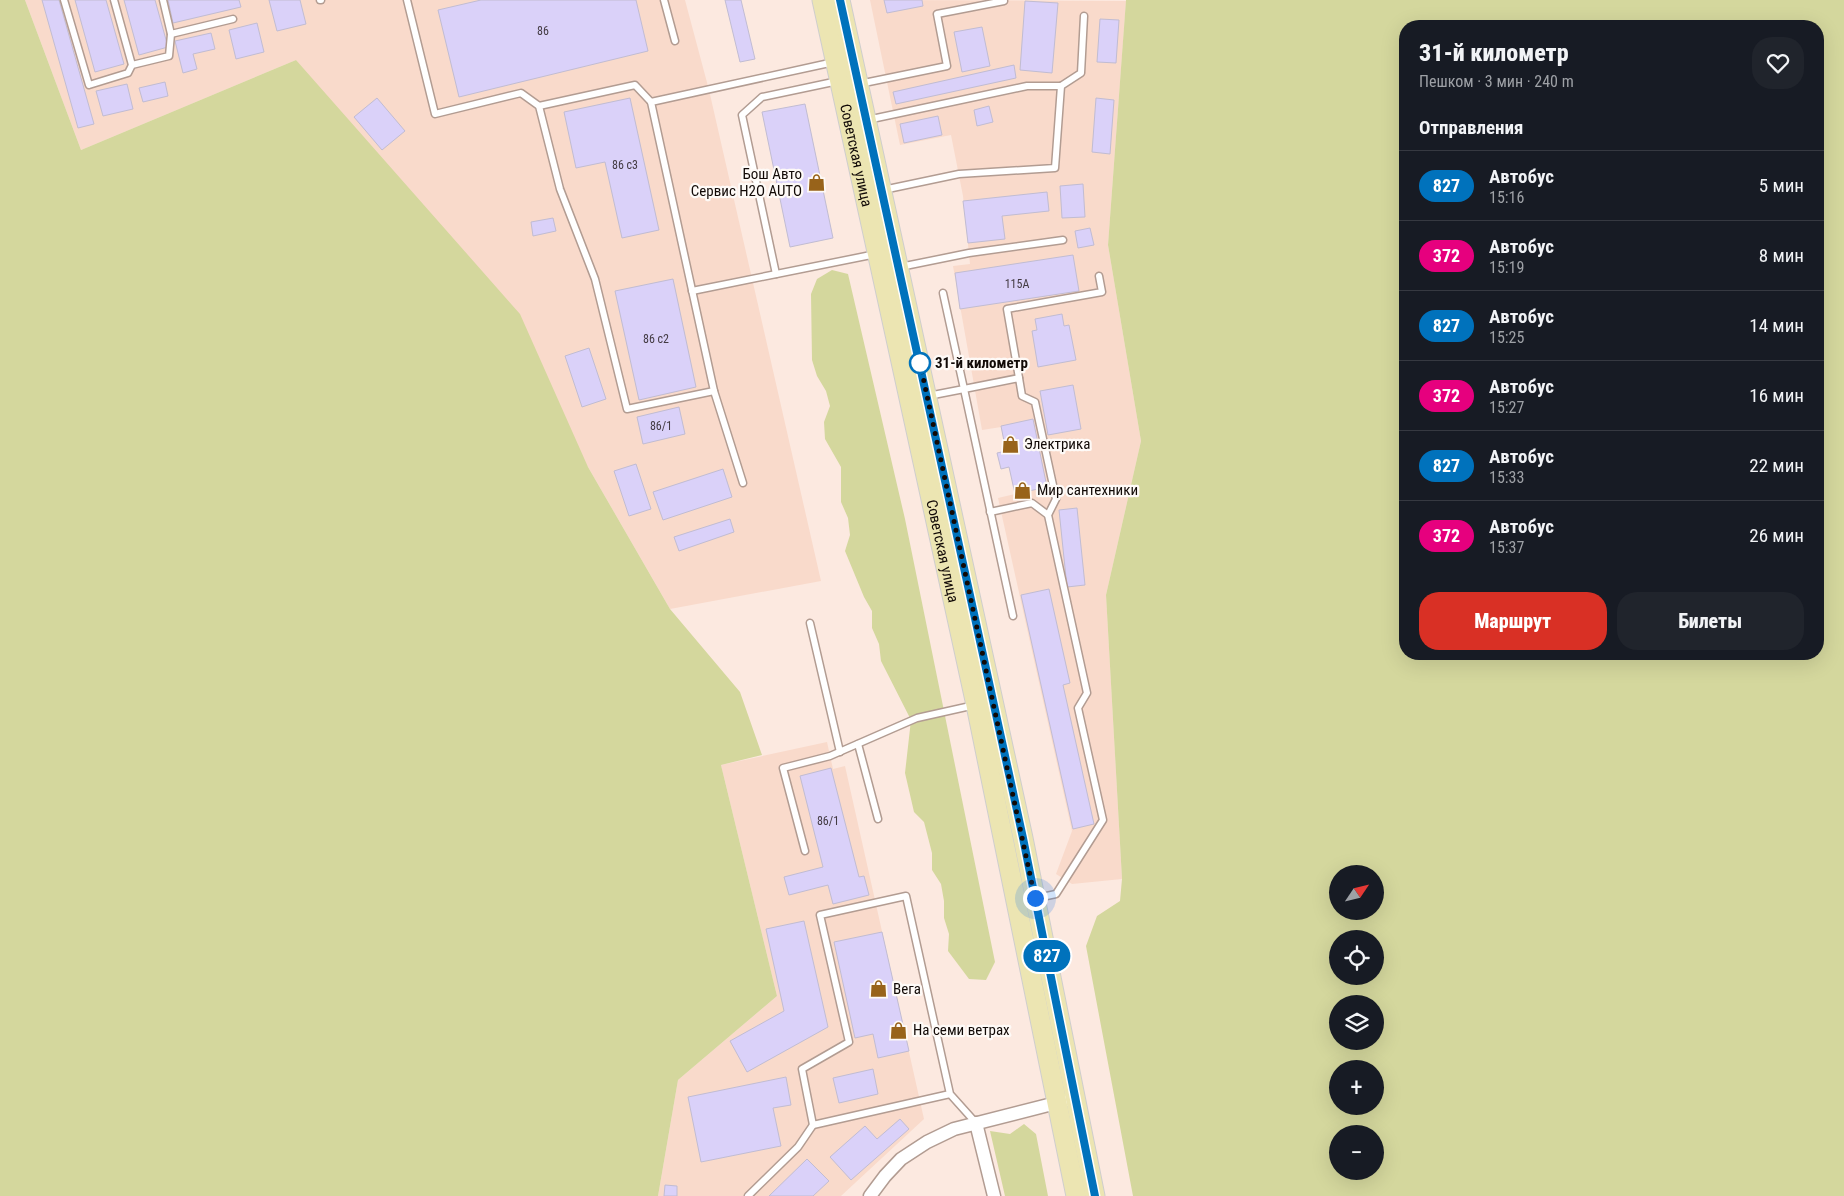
<!DOCTYPE html>
<html lang="ru">
<meta charset="utf-8">
<style>
body{margin:0;font-family:"Roboto Condensed",sans-serif;background:#20242c;color:#f1f3f6;height:100vh;display:flex;flex-direction:column;font-size:19px;white-space:nowrap}
*{box-sizing:border-box;margin:0}
p{font-size:16px;color:#9ea1a6}
.icon{flex:none;width:28px;height:28px;fill:none;stroke:currentColor;stroke-width:2;stroke-linecap:round;stroke-linejoin:round}
.map{position:relative;flex:1;overflow:hidden}
.side{position:absolute;left:1399px;top:20px;width:425px;height:640px;display:flex;flex-direction:column;background:#171b24;border-radius:20px;box-shadow:0 5px 20px #0002}
.side>*{flex:none}
.badge{padding:0 10px;border-radius:16px;font-size:18px;line-height:32px}
.needle{width:32px;rotate:55deg}
.buttons{position:absolute;left:1329px;top:865px;display:grid;gap:10px}
.buttons a{display:grid;place-items:center;width:55px;height:55px;border-radius:50%;background:#171b24;box-shadow:0 5px 20px #0002;font-size:25px}
.you{position:absolute;width:25px;height:25px;margin:-12px;border:4px solid #fff;border-radius:50%;background:#1a73e8;box-shadow:0 0 0 8px #1a73e833}
.map>.badge{position:absolute;translate:-50% -50%;box-shadow:0 0 0 2px #fff}
h2{padding:0 20px;font-size:19px;line-height:45px}
.round{display:grid;place-items:center;flex:none;width:52px;height:52px;border-radius:20px;background:#20242c}
.summary{display:flex;align-items:center;justify-content:space-between;height:85px;padding:0 20px}
h1{font-size:24px;font-weight:800;line-height:38px}
.primary-button{display:flex;gap:10px;margin-top:auto;padding:10px 20px}
.primary-button a{flex:1;height:58px;border-radius:20px;background:#d93025;color:#fff;font-size:20px;font-weight:800;line-height:58px;text-align:center}
.primary-button a+a{background:#20242c;color:#f1f3f6}
ul{padding:0;list-style:none}
li{display:flex;align-items:center;gap:15px;height:70px;padding:0 20px;border-top:1px solid #363941}
li div{flex:1}
li b{display:block;font-size:19px}
li em{font-style:normal}
li .badge{min-width:55px;font-weight:700;text-align:center}
.map>svg:first-child{display:block}
.built{fill:#f9dacb}
.green{fill:#d4d79d;fill-rule:evenodd}
.building{fill:#dad1f9;stroke:#c1bcd2}
.lines{fill:none;stroke-linecap:round;stroke-linejoin:round}
.lane-casing{stroke:#b29c92;stroke-width:9}
.street-casing{stroke:#b29c92;stroke-width:15}
.primary-casing{stroke:#cfcecd;stroke-width:21}
.lane{stroke:#fff;stroke-width:6}
.street{stroke:#fff;stroke-width:12}
.primary{stroke:#ece5b2;stroke-width:19}
.line-casing{stroke:#fff;stroke-width:11}
.line{stroke:#0072bc;stroke-width:8}
.walk{stroke:#110906;stroke-width:5;stroke-dasharray:0 9}
.stop-dot{fill:#fff;stroke:#0072bc;stroke-width:2.5}
.labels{text-anchor:middle;dominant-baseline:central;stroke-width:4.5;stroke-linejoin:round;paint-order:stroke}
.number-label{font-size:12px;fill:#433b43}
.street-label{font-size:15px;fill:#110906;stroke:#fefaf7}
.poi-label{font-size:15px;fill:#110906;stroke:#fefaf7;text-anchor:start}
.stop-label{font-size:15px;font-weight:bold;fill:#110906;stroke:#fefaf7;text-anchor:start}
</style>
<div class="map">
<svg width="1844" height="1196" viewBox="0 0 1844 1196">
<rect width="100%" height="100%" fill="#fce9e0"/>
<!-- built -->
<g class="built">
<path d="M25,0h660l24,90 112,491 -151,28 -82,-142 -292,-407 -215,90z"/>
<path d="M870,0l256,1 -18,244 33,196 -35,154 16,284 -50,5 -16,-10 16,-43 -74,-333 17,-4 -6,-27 -8,2 -4,-16 9,-2 -5,-24 -19,3 -29,-164 17,-2 -7,-68 -12,-61 -51,10z"/>
<path d="M827,742l6,27 12,-3 79,353 -83,77h-183l20,-116 99,-84 -56,-231z"/>
</g>
<!-- green -->
<g class="green">
<path d="M0,0h25l56,150 215,-90 224,254 68,153 82,142 70,83 22,63 -41,10 56,231 -99,84 -20,116h-658z"/>
<path d="M1126,0h718v1196h-711l-47,-250 11,-30 23,-15 2,-22 -16,-284 35,-154 -33,-196zM1405,26h413v628h-413zM1338,874h37v37h-37zM1338,939h37v37h-37zM1338,1004h37v37h-37zM1338,1069h37v37h-37zM1338,1134h37v37h-37z"/>
<path d="M832,270l16,4 57,245 90,443 -9,18 -17,-1 -21,-28 1,-17 -5,-16v-17l-3,-17 -9,-14v-17l-8,-31 -10,-10 -9,-39 6,-53 -30,-59 -2,-17 -7,-16v-17l-8,-14 -19,-46 5,-16 -2,-17 -7,-16v-35l-16,-28 -1,-17 6,-16 -4,-15 -9,-15 -5,-16 -1,-66 6,-15z"/>
<path d="M1024,1124l12,10 12,62h-43l-15,-65 20,3z"/>
</g>
<!-- building -->
<g class="building">
<path d="M42,0h17l35,124 -16,4z"/>
<path d="M75,0h31l18,64 -29,8z"/>
<path d="M124,0h31l13,47 -29,8z"/>
<path d="M168,0h71l2,7 -68,16z"/>
<path d="M269,0h31l6,24 -29,7z"/>
<path d="M481,0h155l12,51 -189,46 -21,-87z"/>
<path d="M725,0h16l14,59 -15,3z"/>
<path d="M884,0h38l1,6 -36,7z"/>
<path d="M1025,1l33,2 -6,70 -32,-3z"/>
<path d="M1100,19l19,1 -3,43 -19,-1z"/>
<path d="M257,23l7,29 -28,7 -7,-29z"/>
<path d="M982,27l8,39 -28,6 -8,-40z"/>
<path d="M211,33l4,16 -22,5 4,15 -14,4 -8,-32z"/>
<path d="M1014,65l2,13 -120,26 -3,-12z"/>
<path d="M165,82l3,14 -25,6 -4,-14z"/>
<path d="M127,84l6,25 -30,7 -7,-25z"/>
<path d="M377,98l28,33 -23,19 -28,-33z"/>
<path d="M630,98l29,132 -37,8 -17,-76 -29,6 -12,-56z"/>
<path d="M1096,98l18,2 -4,54 -18,-2z"/>
<path d="M805,104l28,134 -43,9 -28,-135z"/>
<path d="M989,106l4,16 -16,4 -3,-16z"/>
<path d="M938,116l4,19 -38,8 -4,-19z"/>
<path d="M1083,184l2,33 -23,1 -2,-32z"/>
<path d="M1047,192l2,19 -47,5 3,23 -37,4 -5,-42z"/>
<path d="M553,218l3,13 -23,5 -2,-14z"/>
<path d="M1090,228l4,17 -16,3 -3,-17z"/>
<path d="M1073,255l6,36 -119,18 -5,-36z"/>
<path d="M673,279l23,108 -57,13 -24,-109z"/>
<path d="M1062,314l2,12 5,-1 7,35 -38,7 -6,-36 5,-1 -2,-11z"/>
<path d="M589,348l17,51 -24,8 -17,-51z"/>
<path d="M1073,385l8,44 -33,6 -8,-44z"/>
<path d="M679,407l6,27 -42,10 -6,-27z"/>
<path d="M1033,419l14,68 -32,7 -6,-27 -8,2 -4,-16 9,-2 -5,-25z"/>
<path d="M636,464l15,45 -22,7 -15,-45z"/>
<path d="M723,469l9,28 -69,23 -10,-28z"/>
<path d="M1077,508l8,77 -18,2 -8,-77z"/>
<path d="M730,519l4,13 -55,19 -5,-14z"/>
<path d="M1049,589l21,94 -7,2 31,139 -21,5 -52,-234z"/>
<path d="M831,768l28,109 5,-1 5,19 -36,9 -5,-19 -39,10 -5,-18 39,-10 -23,-91z"/>
<path d="M804,921l24,106 -81,45 -17,-31 54,-30 -18,-82z"/>
<path d="M882,932l27,119 -31,7 -5,-24 -18,4 -21,-96z"/>
<path d="M873,1069l5,25 -39,9 -6,-25z"/>
<path d="M786,1077l5,28 -18,3 8,38 -80,16 -13,-65z"/>
<path d="M900,1119l9,10 -58,51 -21,-23 35,-31 12,13z"/>
<path d="M807,1159l22,22 -16,15h-44z"/>
<path d="M665,1185l12,1v10h-13z"/>
</g>
<g class="lines">
<defs>
<g id="lane">
<path d="M64,0l25,85 39,-12 4,-8 37,-9 2,-22"/>
<path d="M114,0l18,65"/>
<path d="M163,0l8,34 62,-15"/>
<path d="M320,0h1"/>
<path d="M407,0l28,114 86,-21 18,13 21,83 35,90 32,130 87,-18 -63,-289 183,-40"/>
<path d="M664,0l11,41"/>
<path d="M859,84l88,-18 -10,-52 67,-13"/>
<path d="M539,106l96,-21 16,17"/>
<path d="M867,120l160,-34h34"/>
<path d="M883,190l76,-16 96,-6 6,-82 20,-13 3,-57"/>
<path d="M900,267l69,-14 94,-13"/>
<path d="M776,274l-34,-159 20,-18 76,-16"/>
<path d="M692,291l184,-37"/>
<path d="M1019,378l-12,-69 95,-17 -3,-16"/>
<path d="M714,391l29,92"/>
<path d="M928,396l36,-7 -21,-96"/>
<path d="M990,512l42,-9 16,12"/>
<path d="M1013,616l-49,-227 55,-11 3,18 13,6 21,97 -8,16 39,178 -9,15 25,112 -47,74 -19,4"/>
<path d="M810,623l30,129"/>
<path d="M858,744l20,75"/>
<path d="M805,851l-22,-83 47,-12 87,-38 58,-13"/>
<path d="M950,1094l-137,31 -11,-56 47,-27 -29,-127 86,-19 44,198 26,29"/>
<path d="M748,1196l50,-49 15,-22"/>
</g>
<g id="street">
<path d="M976,1123l18,73"/>
<path d="M870,1196l15,-20 16,-17 26,-17 27,-13 110,-28"/>
</g>
<g id="primary">
<path id="s1" d="M822,0l154,705 100,491"/>
<path d="M840,0l183,838 72,358"/>
</g>
</defs>
<!-- lane casing -->
<use href="#lane" class="lane-casing"/>
<!-- street casing -->
<use href="#street" class="street-casing"/>
<!-- primary casing -->
<use href="#primary" class="primary-casing"/>
<!-- lane -->
<use href="#lane" class="lane"/>
<!-- street -->
<use href="#street" class="street"/>
<!-- primary -->
<use href="#primary" class="primary"/>
</g>
<g class="lines">
<defs>
<path id="line" d="M840,0l183,838 72,358"/>
</defs>
<!-- line casing -->
<use href="#line" class="line-casing"/>
<!-- line -->
<use href="#line" class="line"/>
<!-- walk -->
<path class="walk" d="M920,363l115,535"/>
</g>
<!-- icons -->
<defs>
<symbol id="shop-bare" viewBox="-9 -9 18 18"><path d="M-5-2.5h2.3a2.7 3.5 0 0 1 5.4 0H5L5.5 6h-11ZM-1.5-2.5h3a1.5 2.3 0 0 0-3 0Z" fill="#98631a" stroke="#fefaf7" stroke-width="2.5" paint-order="stroke"/></symbol>
</defs>
<g fill-rule="evenodd">
<use href="#shop-bare" x="804" y="170" width="25" height="25"/>
<use href="#shop-bare" x="998" y="432" width="25" height="25"/>
<use href="#shop-bare" x="1010" y="478" width="25" height="25"/>
<use href="#shop-bare" x="866" y="976" width="25" height="25"/>
<use href="#shop-bare" x="886" y="1018" width="25" height="25"/>
</g>
<!-- markers -->
<circle class="stop-dot" cx="920" cy="363" r="10"/>
<g class="labels">
<!-- number labels -->
<g class="number-label">
<text x="543" y="31">86</text>
<text x="625" y="165">86 с3</text>
<text x="1017" y="284">115А</text>
<text x="656" y="339">86 с2</text>
<text x="661" y="426">86/1</text>
<text x="828" y="821">86/1</text>
</g>
<!-- street labels -->
<g class="street-label">
<text stroke="none"><textPath href="#s1" startOffset="159">Советская улица</textPath></text>
<text stroke="none"><textPath href="#s1" startOffset="564">Советская улица</textPath></text>
</g>
<!-- poi labels -->
<g class="poi-label">
<text x="802" y="174" text-anchor="end">Бош Авто<tspan x="802" dy="17">Сервис H2O AUTO</tspan></text>
<text x="1024" y="444">Электрика</text>
<text x="1037" y="490">Мир сантехники</text>
<text x="893" y="989">Вега</text>
<text x="913" y="1030">На семи ветрах</text>
</g>
<!-- stop labels -->
<g class="stop-label">
<text x="935" y="363">31-й километр</text>
</g>
</g>
</svg>
<div class="buttons">
<a><svg class="needle" viewBox="-14 -14 28 28"><path d="M0-13l5 13h-10z" fill="#e53935"/><path d="M0 13l5-13h-10z" fill="#9ea1a6"/></svg></a>
<a><svg class="icon" aria-label="locate" viewBox="0 0 24 24"><circle cx="12" cy="12" r="6"/><path d="M12 2v4M12 18v4M2 12h4M18 12h4"/></svg></a>
<a><svg class="icon" aria-label="layers" viewBox="0 0 24 24"><path d="M12 4l9 5-9 5-9-5zM3 14l9 5 9-5"/></svg></a>
<a>+</a>
<a>−</a>
</div>
<div class="you" style="left:1035px;top:898px"></div>
<b class="badge" style="left:1047px;top:956px;background:#0072bc;color:#fff">827</b>
<section class="side">
<div class="summary"><div><h1>31-й километр</h1><p>Пешком · 3 мин · 240 m</p></div><a class="round"><svg class="icon" aria-label="heart" viewBox="0 0 24 24"><path d="M12 20l-8-8c-3-5 5-10 8-4 3-6 11-1 8 4z"/></svg></a></div>
<h2>Отправления</h2>
<ul>
<li><span class="badge" style="background:#0072bc;color:#fff">827</span><div><b>Автобус</b><p>15:16</p></div><em>5 мин</em></li>
<li><span class="badge" style="background:#e6007e;color:#fff">372</span><div><b>Автобус</b><p>15:19</p></div><em>8 мин</em></li>
<li><span class="badge" style="background:#0072bc;color:#fff">827</span><div><b>Автобус</b><p>15:25</p></div><em>14 мин</em></li>
<li><span class="badge" style="background:#e6007e;color:#fff">372</span><div><b>Автобус</b><p>15:27</p></div><em>16 мин</em></li>
<li><span class="badge" style="background:#0072bc;color:#fff">827</span><div><b>Автобус</b><p>15:33</p></div><em>22 мин</em></li>
<li><span class="badge" style="background:#e6007e;color:#fff">372</span><div><b>Автобус</b><p>15:37</p></div><em>26 мин</em></li>
</ul>
<div class="primary-button"><a>Маршрут</a><a>Билеты</a></div>
</section>
</div>
